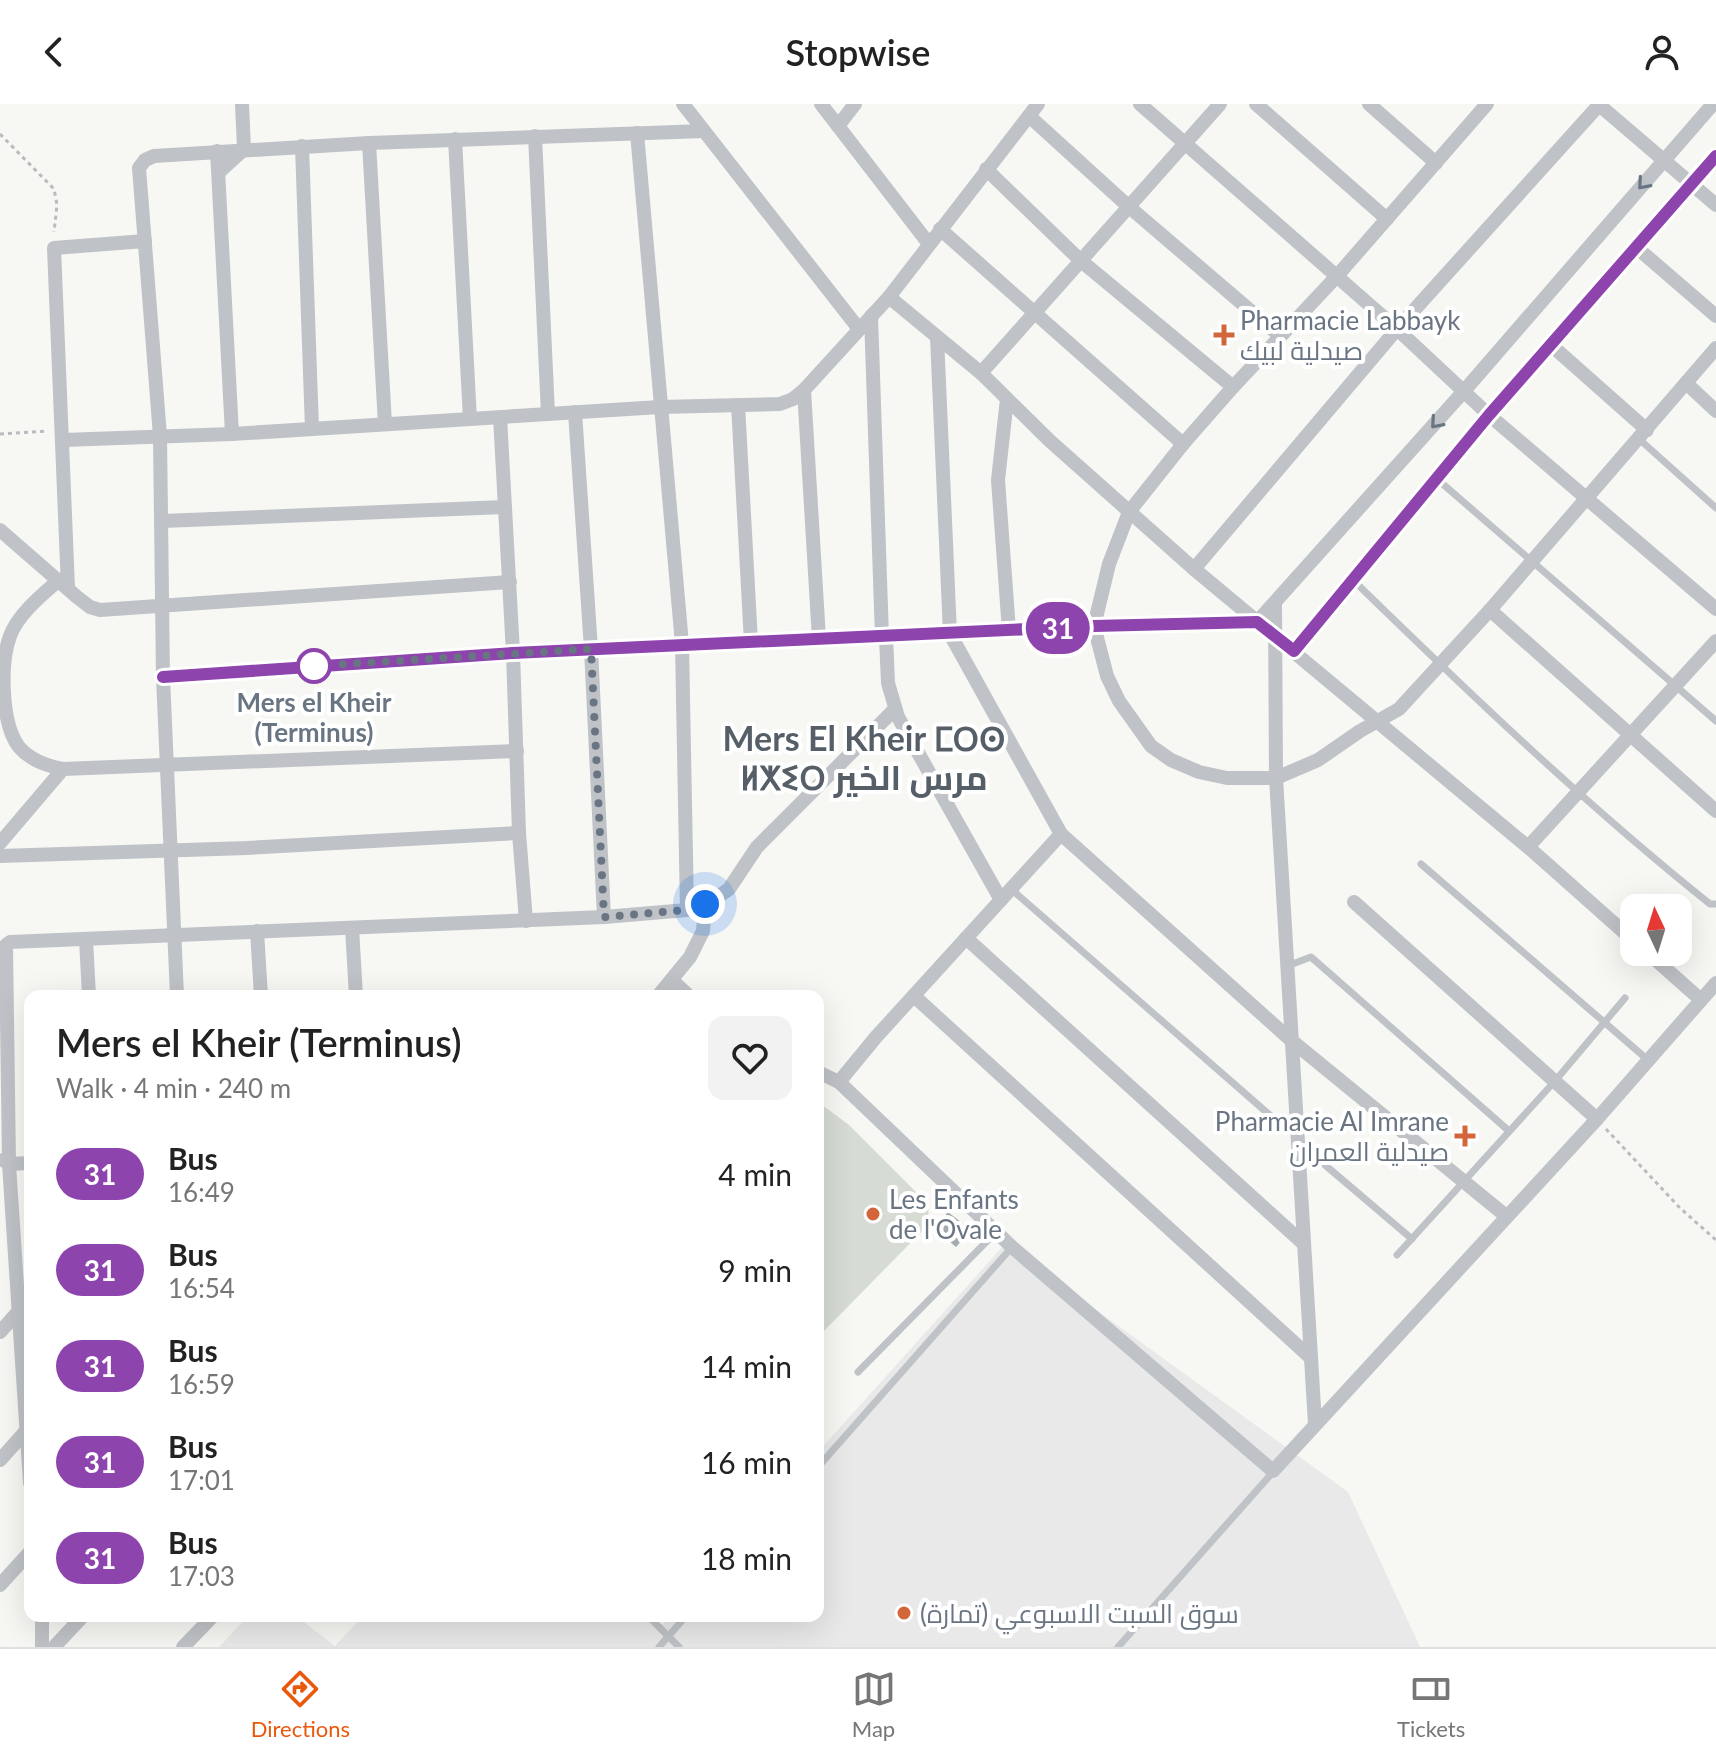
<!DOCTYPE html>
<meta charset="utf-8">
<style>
body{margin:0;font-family:Lato,Cairo,"Noto Sans Tifinagh",sans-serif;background:#f2f2f2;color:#222;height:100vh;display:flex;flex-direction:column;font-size:30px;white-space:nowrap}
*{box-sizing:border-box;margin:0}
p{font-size:26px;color:#767676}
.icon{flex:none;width:44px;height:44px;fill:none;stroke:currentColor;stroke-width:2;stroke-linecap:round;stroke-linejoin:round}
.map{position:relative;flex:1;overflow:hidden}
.sheet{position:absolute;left:24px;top:886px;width:800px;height:632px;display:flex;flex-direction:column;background:#fff;border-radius:16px;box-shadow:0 8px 32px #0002}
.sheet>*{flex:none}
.badge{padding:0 16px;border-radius:26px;font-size:28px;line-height:52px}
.needle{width:52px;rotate:356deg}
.tools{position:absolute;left:1620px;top:790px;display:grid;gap:16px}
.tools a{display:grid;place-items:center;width:72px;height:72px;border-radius:16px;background:#fff;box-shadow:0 8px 32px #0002;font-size:40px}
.you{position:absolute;width:40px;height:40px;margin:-20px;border:6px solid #fff;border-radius:50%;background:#1a73e8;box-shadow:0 0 0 12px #1a73e833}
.map>.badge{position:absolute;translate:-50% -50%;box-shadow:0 0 0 4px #fff}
.round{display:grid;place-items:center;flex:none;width:84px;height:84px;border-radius:16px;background:#f2f2f2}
.overview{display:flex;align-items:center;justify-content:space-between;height:136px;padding:0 32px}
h1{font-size:38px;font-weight:600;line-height:60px}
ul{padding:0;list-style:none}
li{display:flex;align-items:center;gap:24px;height:96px;padding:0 32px}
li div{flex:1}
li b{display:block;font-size:30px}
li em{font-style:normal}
li .badge{min-width:88px;font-weight:700;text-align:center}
header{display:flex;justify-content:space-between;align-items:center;height:104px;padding:0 32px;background:#fff;font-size:36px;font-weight:600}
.dock{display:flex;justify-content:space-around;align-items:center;height:112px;border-top:2px solid #e0e0e0;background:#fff;font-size:22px;color:#767676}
.dock a{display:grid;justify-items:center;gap:4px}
.dock .current{color:#ea580c}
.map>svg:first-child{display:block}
.built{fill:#e8e9e8}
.green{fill:#d6dbd4}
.building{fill:#a4abb1}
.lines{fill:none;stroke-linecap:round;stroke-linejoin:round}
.path{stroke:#b9bbbe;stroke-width:3;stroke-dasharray:4 4;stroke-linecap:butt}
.service{stroke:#bfc2c6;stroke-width:7}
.minor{stroke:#bfc2c6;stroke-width:14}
.oneway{stroke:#697582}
.line-casing{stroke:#fff;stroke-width:18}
.line{stroke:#8e44ad;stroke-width:12}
.walk{stroke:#697582;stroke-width:8;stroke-dasharray:0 14.4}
.poi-dot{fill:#d2663a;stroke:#fff;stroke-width:3}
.stop-dot{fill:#fff;stroke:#8e44ad;stroke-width:4}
.labels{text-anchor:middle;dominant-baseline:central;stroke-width:8;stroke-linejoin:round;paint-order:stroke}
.poi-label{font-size:26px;fill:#697582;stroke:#fff;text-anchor:start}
.stop-label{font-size:26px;font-weight:bold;fill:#697582;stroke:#fff}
.district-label{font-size:34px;font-weight:bold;fill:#565f68;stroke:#fff}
</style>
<header><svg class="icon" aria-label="back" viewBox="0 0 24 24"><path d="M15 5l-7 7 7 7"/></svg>Stopwise<svg class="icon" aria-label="person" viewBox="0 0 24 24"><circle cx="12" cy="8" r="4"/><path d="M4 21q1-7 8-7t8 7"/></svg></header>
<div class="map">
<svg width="1716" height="1543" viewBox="0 0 1716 1543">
<rect width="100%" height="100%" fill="#f7f7f4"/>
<!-- built -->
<path class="built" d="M1005,1140l343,248 72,155h-1201l29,-31h48l39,30 28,-30h279l15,14 13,-14h148v-164z"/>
<!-- green -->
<path class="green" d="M818,998l31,23 79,79 1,20 -111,113z"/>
<!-- building -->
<path class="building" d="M948,1108l23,18 -15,17 -22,-19z"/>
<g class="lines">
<!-- path -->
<g class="path">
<path d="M0,30l54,55 3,16 -3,27"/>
<path d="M0,330l48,-3"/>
<path d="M1606,1025l74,79 36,32"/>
</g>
<!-- service -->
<g class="service">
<path d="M1639,335l77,69"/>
<path d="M1437,375l279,242"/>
<path d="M1353,476c115,112 232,224 357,324h6"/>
<path d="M1421,760l227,196"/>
<path d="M1011,785l261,228 25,5"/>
<path d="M1287,862l24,-9 198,174"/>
<path d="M1325,1061l87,74"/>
<path d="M1397,1151l158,-174 70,-83"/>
<path d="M858,1268l138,-140"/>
<path d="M818,1363l194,-220"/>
<path d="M648,1512l31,31"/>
<path d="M659,1543l27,-31"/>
<path d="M1118,1543l155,-175"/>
</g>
<!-- minor -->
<g class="minor">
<path d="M683,0l176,225"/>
<path d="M821,0l108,140"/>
<path d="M1140,0l257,225 92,86 227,194"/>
<path d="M1256,0l131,115"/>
<path d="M1369,0l67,59"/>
<path d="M1487,0l-150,172 -104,111 -50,57 -54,68 -20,52 -15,62 13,50 12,25 32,45 20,14 28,12 28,6h49l42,-18 42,-29 39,-22 91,-99 226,-262"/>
<path d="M1598,0l118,101"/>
<path d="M1029,12l99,90 152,130"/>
<path d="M838,22l17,-22"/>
<path d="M637,29l45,511 5,266"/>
<path d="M535,32l13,278"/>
<path d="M455,35l15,280"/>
<path d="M369,39l16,281"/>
<path d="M302,42l10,283"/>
<path d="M217,47l15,283"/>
<path d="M986,65l94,91 153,127"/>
<path d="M219,68l25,-23 -2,-45"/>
<path d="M940,125l243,215"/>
<path d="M1636,143l80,69"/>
<path d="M889,193l92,76 69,68 144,128 334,278 106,94"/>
<path d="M871,212l11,321"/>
<path d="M937,233l13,297 111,200 231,207 214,175"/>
<path d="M1551,241l96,85"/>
<path d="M981,269l239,-269"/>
<path d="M1686,279l30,28"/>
<path d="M804,286l15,249"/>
<path d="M1007,295l-9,81 11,151"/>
<path d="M738,301l13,237"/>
<path d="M575,308l16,237 13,268"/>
<path d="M500,313l13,236 6,180 7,88"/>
<path d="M63,336l169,-6 428,-27 120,-3 13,-5 11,-9 85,-93 149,-193"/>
<path d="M163,417l341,-14"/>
<path d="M0,426l77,67 13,10 10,3 410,-28"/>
<path d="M1194,465l203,-240 202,-224"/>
<path d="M59,476c-17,15 -41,34 -49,56 -10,27 -9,88 9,111 11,13 28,19 44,22l454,-18"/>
<path d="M68,484l-14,-340 91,-7"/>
<path d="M1275,499l1,175 39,646"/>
<path d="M1490,506l226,201"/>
<path d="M886,533l2,46 10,34 103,183"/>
<path d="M1294,547l195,-236 227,-259"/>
<path d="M163,573l519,-33 412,-18 163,-4 207,-231 249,-287"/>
<path d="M0,739l63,-74"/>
<path d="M1528,743l188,-206"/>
<path d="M0,752l247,-8 272,-15"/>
<path d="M1354,798l243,217"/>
<path d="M352,824l4,68"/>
<path d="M257,827l4,65"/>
<path d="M966,834l338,306"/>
<path d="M86,835l3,57"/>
<path d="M1647,848l54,48"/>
<path d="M672,876l17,16"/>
<path d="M177,892l-14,-319 -3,-241 -21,-268 6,-8 9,-4 215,-13 335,-12"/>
<path d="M658,892l32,-39 13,-26 2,-27"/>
<path d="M914,892l397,362"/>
<path d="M818,968l21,10 173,165 261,224 324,-352 119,-136"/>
<path d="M839,978l37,-45 185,-203"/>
<path d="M3,1056l6,4 21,-1"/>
<path d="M0,1228l19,-21"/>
<path d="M0,1356l26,-29"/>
<path d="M30,1379l-21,-319 -3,-219 4,-3 594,-25 83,-7 28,-11 14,-10 28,-42 138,-138"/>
<path d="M0,1481l30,-33"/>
<path d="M42,1512v31"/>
<path d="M54,1543l29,-31"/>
<path d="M183,1543l30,-31"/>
</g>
</g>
<!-- one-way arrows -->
<defs><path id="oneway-chevron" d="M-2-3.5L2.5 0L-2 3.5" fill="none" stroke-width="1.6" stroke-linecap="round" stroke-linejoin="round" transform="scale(2)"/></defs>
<g class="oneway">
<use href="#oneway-chevron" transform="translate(1643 80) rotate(131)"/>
<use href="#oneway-chevron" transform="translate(1436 319) rotate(131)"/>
</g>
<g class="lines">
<defs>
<path id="line" d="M163,573l350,-24 581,-27 163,-4 37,29 195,-236 227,-259"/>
</defs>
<!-- line casing -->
<use href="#line" class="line-casing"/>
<!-- line -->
<use href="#line" class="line"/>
<!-- walk -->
<path class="walk" d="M314,562l277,-17 13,268 83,-7 18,-6"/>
</g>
<!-- markers -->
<g class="poi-dot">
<path d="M1220 219h8v8h8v8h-8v8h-8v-8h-8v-8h8z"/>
<path d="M1461 1020h8v8h8v8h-8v8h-8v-8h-8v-8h8z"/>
<circle cx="873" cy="1110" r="8"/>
<circle cx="904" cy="1509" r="8"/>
</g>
<circle class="stop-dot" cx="314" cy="562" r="16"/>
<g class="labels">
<!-- poi labels -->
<g class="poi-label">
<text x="1240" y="216">Pharmacie Labbayk<tspan x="1240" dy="30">صيدلية لبيك</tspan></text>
<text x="1449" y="1017" text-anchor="end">Pharmacie Al Imrane<tspan x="1449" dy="30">صيدلية العمران</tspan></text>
<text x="889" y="1095">Les Enfants<tspan x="889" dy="30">de l'Ovale</tspan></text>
<text x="920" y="1509">سوق السبت الاسبوعي (تمارة)</text>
</g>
<!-- stop labels -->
<g class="stop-label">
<text x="314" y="598">Mers el Kheir<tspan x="314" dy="30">(Terminus)</tspan></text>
</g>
<!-- district labels -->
<g class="district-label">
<text x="864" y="633">Mers El Kheir ⵎⵔⵙ<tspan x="864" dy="39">ⵍⵅⵉⵔ مرس الخير</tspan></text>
</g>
</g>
</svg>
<div class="tools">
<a><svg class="needle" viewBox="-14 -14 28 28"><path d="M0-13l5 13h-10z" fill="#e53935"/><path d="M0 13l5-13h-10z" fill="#767676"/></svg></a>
</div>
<div class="you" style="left:705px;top:800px"></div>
<b class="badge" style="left:1058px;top:524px;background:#8e44ad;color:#fff">31</b>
<section class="sheet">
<div class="overview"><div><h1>Mers el Kheir (Terminus)</h1><p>Walk · 4 min · 240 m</p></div><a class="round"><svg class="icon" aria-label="heart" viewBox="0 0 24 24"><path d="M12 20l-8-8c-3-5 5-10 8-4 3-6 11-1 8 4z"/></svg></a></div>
<ul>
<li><span class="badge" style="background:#8e44ad;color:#fff">31</span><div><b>Bus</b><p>16:49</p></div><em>4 min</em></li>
<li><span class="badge" style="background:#8e44ad;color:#fff">31</span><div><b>Bus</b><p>16:54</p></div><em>9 min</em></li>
<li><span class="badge" style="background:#8e44ad;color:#fff">31</span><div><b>Bus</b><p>16:59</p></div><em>14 min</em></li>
<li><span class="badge" style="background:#8e44ad;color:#fff">31</span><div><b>Bus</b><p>17:01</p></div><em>16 min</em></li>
<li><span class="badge" style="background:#8e44ad;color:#fff">31</span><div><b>Bus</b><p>17:03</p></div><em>18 min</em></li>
</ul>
</section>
</div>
<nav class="dock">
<a class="current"><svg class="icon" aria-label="directions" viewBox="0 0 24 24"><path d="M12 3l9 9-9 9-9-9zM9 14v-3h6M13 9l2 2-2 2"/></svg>Directions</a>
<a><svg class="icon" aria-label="map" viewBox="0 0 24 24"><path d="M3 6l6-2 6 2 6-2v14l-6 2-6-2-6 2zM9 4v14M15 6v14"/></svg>Map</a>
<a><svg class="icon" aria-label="tickets" viewBox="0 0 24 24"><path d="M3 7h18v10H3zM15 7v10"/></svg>Tickets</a>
</nav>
